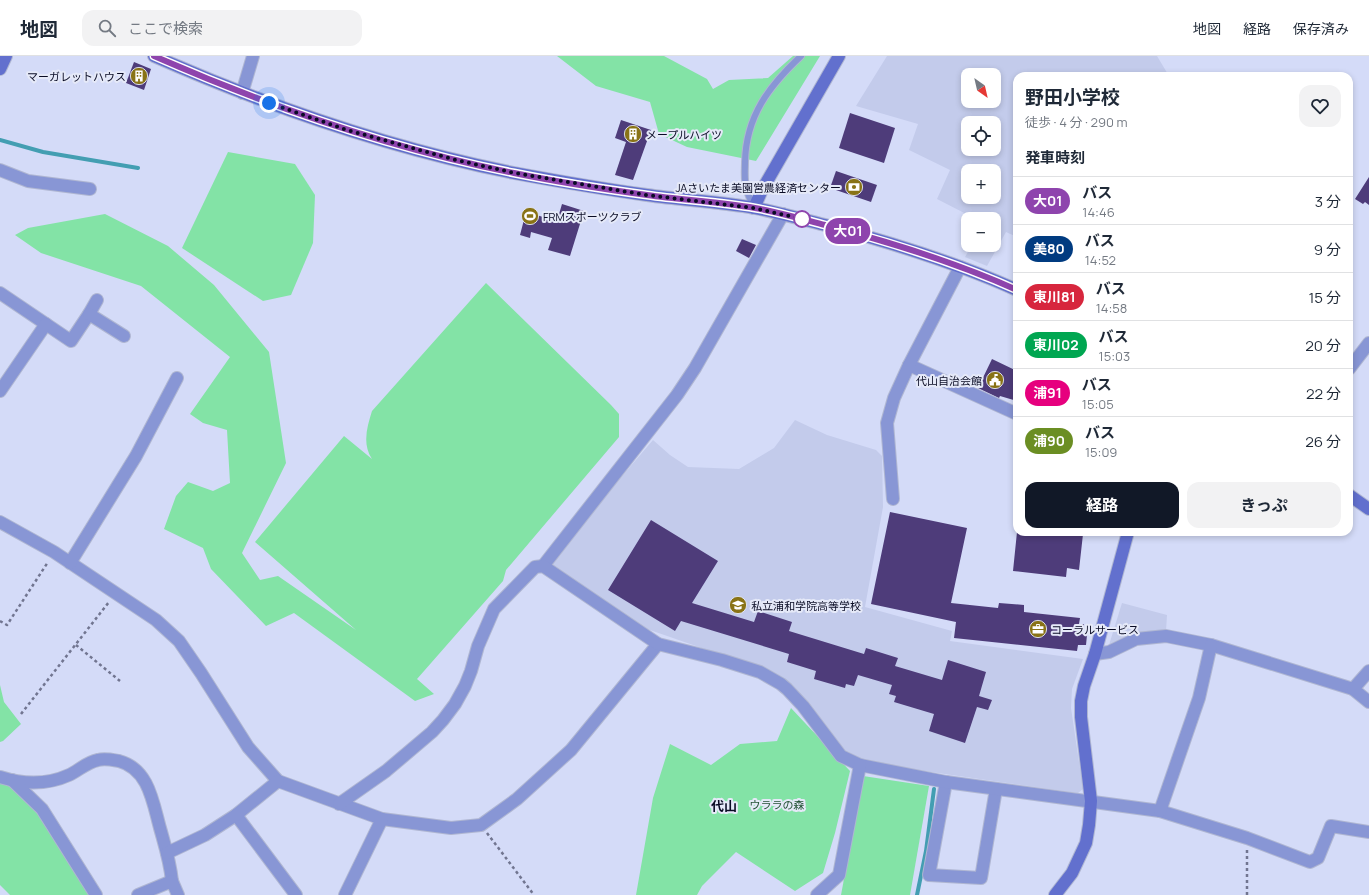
<!DOCTYPE html>
<html lang="ja">
<meta charset="utf-8">
<style>
body{margin:0;font-family:Manrope,"Noto Sans JP",sans-serif;background:#f2f2f3;color:#1f2937;height:100vh;display:flex;flex-direction:column;font-size:15px;white-space:nowrap}
*{box-sizing:border-box;margin:0}
p{font-size:13px;color:#747a83}
.icon{flex:none;width:22px;height:22px;fill:none;stroke:currentColor;stroke-width:2;stroke-linecap:round;stroke-linejoin:round}
.map{position:relative;flex:1;overflow:hidden}
.drawer{position:absolute;left:1013px;top:16px;width:340px;height:464px;display:flex;flex-direction:column;background:#fff;border-radius:12px;box-shadow:0 2px 6px #0003}
.drawer>*{flex:none}
.badge{padding:0 8px;border-radius:13px;font-size:14px;line-height:26px}
.needle{width:26px;rotate:146deg}
.controls{position:absolute;left:961px;top:12px;display:grid;gap:8px}
.controls a{display:grid;place-items:center;width:40px;height:40px;border-radius:8px;background:#fff;box-shadow:0 2px 6px #0003;font-size:20px}
.you{position:absolute;width:20px;height:20px;margin:-10px;border:3px solid #fff;border-radius:50%;background:#1a73e8;box-shadow:0 0 0 6px #1a73e833}
.map>.badge{position:absolute;translate:-50% -50%;box-shadow:0 0 0 2px #fff}
h2{padding:0 12px;font-size:15px;line-height:36px}
.round{display:grid;place-items:center;flex:none;width:42px;height:42px;border-radius:12px;background:#f2f2f3}
.head{display:flex;align-items:center;justify-content:space-between;height:68px;padding:0 12px}
h1{font-size:19px;font-weight:700;line-height:30px}
.cta{display:flex;gap:8px;margin-top:auto;padding:8px 12px}
.cta a{flex:1;height:46px;border-radius:12px;background:#111827;color:#fff;font-size:16px;font-weight:700;line-height:46px;text-align:center}
.cta a+a{background:#f2f2f3;color:#1f2937}
ul{padding:0;list-style:none}
li{display:flex;align-items:center;gap:12px;height:48px;padding:0 12px;border-top:1px solid #e0e1e3}
li div{flex:1}
li b{display:block;font-size:15px}
li em{font-style:normal}
li .badge{min-width:44px;font-weight:700;text-align:center}
header{display:flex;align-items:center;gap:24px;box-sizing:border-box;height:56px;padding:0 20px;background:#fff;border-bottom:1px solid #e0e1e3}
header strong{font-size:19px}
nav{display:flex;gap:22px;margin-inline-start:auto;font-size:14px}
.search{width:280px;height:36px;background:#f2f2f3;display:flex;align-items:center;gap:10px;box-sizing:border-box;padding:0 14px;border-radius:12px;color:#747a83;font-size:15px}
.map>svg:first-child{display:block}
.built{fill:#c3cbeb;fill-rule:evenodd}
.green{fill:#83e3a6}
.lines{fill:none;stroke-linecap:round;stroke-linejoin:round}
.stream{stroke:#439eb2;stroke-width:4}
.building{fill:#4e3c7a}
.lane-casing{stroke:#afb6d2;stroke-width:8}
.street-casing{stroke:#afb6d2;stroke-width:14}
.secondary-casing{stroke:#afb6d2;stroke-width:14}
.path{stroke:#717590;stroke-width:2.5;stroke-dasharray:3 3;stroke-linecap:butt}
.lane{stroke:#8896d5;stroke-width:6}
.street{stroke:#8896d5;stroke-width:12}
.secondary{stroke:#6270ce;stroke-width:12}
.line-casing{stroke:#fff;stroke-width:9}
.line{stroke:#8e44ad;stroke-width:6}
.walk{stroke:#090b24;stroke-width:4;stroke-dasharray:0 7.2}
.stop-dot{fill:#fff;stroke:#8e44ad;stroke-width:2}
.labels{text-anchor:middle;dominant-baseline:central;stroke-width:4;stroke-linejoin:round;paint-order:stroke}
.poi-label{font-size:11px;fill:#090b24;stroke:#e5e9f8;text-anchor:start}
.park-label{font-size:11px;fill:#235235;stroke:#e5e9f8}
.quarter-label{font-size:13px;font-weight:bold;fill:#090b24;stroke:#e5e9f8}
</style>
<header>
<strong>地図</strong>
<div class="search"><svg class="icon" aria-label="search" viewBox="0 0 24 24"><circle cx="10" cy="10" r="6"/><path d="M15 15l6 6"/></svg>ここで検索</div>
<nav><a>地図</a><a>経路</a><a>保存済み</a></nav>
</header>
<div class="map">
<svg width="1369" height="839" viewBox="0 0 1369 839">
<rect width="100%" height="100%" fill="#d4dbf8"/>
<!-- built -->
<g class="built">
<path d="M887,0h270l12,20h-152v161l-11,-5 -19,34 -22,-9 7,-12h22v-26h-18l-39,-20 13,-29 -41,-20 9,-26 -62,-18zM968,19h26v26h-26zM968,67h26v26h-26zM968,115h26v26h-26z"/>
<path d="M795,364l32,15 49,15 6,6 1,51 -18,100 87,24 -2,10 133,18 -11,30 -1,19 12,81 -5,4 -231,-33 -50,-65 -78,-41 -72,-25 -97,-64 49,-62 54,-63 17,15 18,12 51,2 35,-21z"/>
<path d="M1122,547l45,12 -1,16 -55,16 -2,-2z"/>
</g>
<!-- green -->
<g class="green">
<path d="M557,0h107l43,23 6,10 16,-9 39,-2 25,-22h27l-64,105 -69,-14 -28,-13 -9,-32 -54,-16z"/>
<path d="M228,96l67,12 20,31 -2,48 -22,52 -28,6 -81,-53z"/>
<path d="M105,158l63,32 46,39 55,67 17,111 -44,90 18,27 18,-4 78,54 -101,-88 89,-106 28,23c-10,-15 -5,-32 0,-48l114,-128 125,122 8,9v23l-113,133 -3,11 -86,98 17,15 -19,7 -121,-88 -28,13 -55,-57 -8,-21 -39,-19 12,-33 12,-14 25,9 17,-8 -3,-53 -24,-7 -13,-9 40,-57 -89,-71 -100,-33 -26,-18 13,-7z"/>
<path d="M0,629l4,17 17,22 -18,17 -3,1z"/>
<path d="M791,652l59,63 -15,62 -12,40 -28,18 -59,-39 -34,34 -5,9h-61l17,-97 17,-54 41,21 29,-21 37,-3z"/>
<path d="M863,720l66,10 -19,109h-69z"/>
<path d="M0,726l13,3 25,26 53,84h-81l-10,-10z"/>
</g>
<g class="lines">
<!-- stream -->
<g class="stream">
<path d="M0,84l43,12 95,16"/>
<path d="M917,839l9,-44 8,-62"/>
</g>
</g>
<!-- building -->
<g class="building">
<path d="M134,6l17,7 -7,21 -18,-7z"/>
<path d="M850,57l45,15 -11,35 -45,-15z"/>
<path d="M621,64l30,10 -18,50 -18,-5 11,-33 -11,-4z"/>
<path d="M836,115l41,14 -6,17 -41,-14z"/>
<path d="M1369,121v28l-4,-3 -2,2 -8,-5z"/>
<path d="M562,148l22,7 -14,45 -22,-6 4,-12 -21,-6 -1,6 -10,-3 6,-23 31,9z"/>
<path d="M742,183l14,6 -7,13 -13,-7z"/>
<path d="M992,303l25,12v30l-17,-5 -1,2 -21,-10z"/>
<path d="M890,456l77,16 -16,75 47,5 1,-5 25,2v7l56,6 -1,6h5l-2,10 5,1 -1,10h-8l-1,6 -123,-13 2,-16 -85,-18z"/>
<path d="M651,464l67,41 -26,42 62,19 4,-11 34,11 -3,9 75,23 2,-6 32,10 -3,8 47,14 6,-20 38,12 -7,24 13,4 -4,10 -11,-3 -12,36 -36,-12 5,-17 -40,-12 2,-6 -7,-2 3,-9 -34,-10 -4,11 -8,-2 -1,4 -31,-9 2,-8 -29,-9 2,-8 -108,-33 -6,10 -67,-41z"/>
<path d="M1017,476h48l18,2 -4,36 -12,-2 -1,9 -53,-6z"/>
</g>
<g class="lines">
<defs>
<path id="lane" d="M754,151c-3,-7 -7,-13 -8,-20 -2,-8 -1,-17 -1,-25 1,-46 24,-76 56,-106"/>
<g id="street">
<path d="M242,37l11,-37"/>
<path d="M0,114l28,11 62,8"/>
<path d="M0,237l71,48 18,-27 8,-14"/>
<path d="M89,258l35,22"/>
<path d="M909,309l108,49"/>
<path d="M1349,313l20,-26"/>
<path d="M0,335l46,-67"/>
<path d="M893,443l-6,-76 7,-25 15,-33 51,-98"/>
<path d="M0,466l54,30 102,68 23,21 22,32 47,74 30,34 104,38 69,9 30,-3 36,-26 54,-49 87,-106"/>
<path d="M70,507l66,-107 41,-78"/>
<path d="M543,510l134,-171 18,-27 88,-154"/>
<path d="M1095,598l14,-2 27,-13 30,-3 45,9 142,44"/>
<path d="M1369,615l-16,18 16,13"/>
<path d="M0,721c22,7 47,8 69,-2 9,-4 18,-13 29,-15 7,-2 15,0 21,1 30,8 34,42 41,67 5,18 10,33 12,53"/>
<path d="M12,724l30,29 54,86"/>
<path d="M946,726l-17,93 52,3 15,-89"/>
<path d="M339,748l47,-33 46,-39 11,-12 12,-16 10,-18 6,-15 7,-25 16,-37 41,-42 8,-1 115,78 64,16 38,12 21,12 6,5 16,17 38,50 19,9 86,17 214,29 87,27 63,24 8,-4 13,-32 38,6"/>
<path d="M1160,755l39,-113 12,-53"/>
<path d="M236,759l60,80"/>
<path d="M167,797l38,-18 31,-20 42,-34"/>
<path d="M138,839l34,-14 6,14"/>
<path d="M345,839l37,-76"/>
<path d="M817,839l22,-20 21,-110"/>
</g>
<g id="secondary">
<path d="M154,0c116,51 235,92 360,117 43,8 89,16 133,22 36,5 72,7 108,13 25,5 50,12 74,18 64,17 128,37 188,64"/>
<path d="M0,13l6,-13"/>
<path d="M754,152l8,-18 77,-134"/>
<path d="M1349,439l20,14"/>
<path d="M1055,839l17,-22 14,-30 3,-18 2,-24 -10,-84v-16l3,-15 11,-32 33,-122"/>
</g>
</defs>
<!-- lane casing -->
<use href="#lane" class="lane-casing"/>
<!-- street casing -->
<use href="#street" class="street-casing"/>
<!-- secondary casing -->
<use href="#secondary" class="secondary-casing"/>
<!-- path -->
<g class="path">
<path d="M0,565l7,4 41,-63"/>
<path d="M76,589l44,36"/>
<path d="M21,658l88,-112"/>
<path d="M487,777l47,62"/>
<path d="M1247,839v-45"/>
</g>
<!-- lane -->
<use href="#lane" class="lane"/>
<!-- street -->
<use href="#street" class="street"/>
<!-- secondary -->
<use href="#secondary" class="secondary"/>
</g>
<g class="lines">
<defs>
<path id="line" d="M154,0c116,51 235,92 360,117 44,9 89,16 133,22 36,5 72,7 108,13 23,4 47,11 70,17 65,17 130,37 192,65"/>
</defs>
<!-- line casing -->
<use href="#line" class="line-casing"/>
<!-- line -->
<use href="#line" class="line"/>
<!-- walk -->
<path class="walk" d="M269,47l78,27 109,30 59,13 131,22 108,13 48,11"/>
</g>
<!-- icons -->
<defs>
<symbol id="building-disc" viewBox="-11 -11 22 22"><circle r="9.5" fill="#897316" stroke="#e5e9f8"/><path d="M-4-6H4V6H1V3H-1V6H-4ZM-2.5-4.3h1.7v1.8h-1.7ZM.8-4.3h1.7v1.8H.8ZM-2.5-1h1.7V.8h-1.7ZM.8-1h1.7V.8H.8Z" fill="#fff"/></symbol>
<symbol id="bank-disc" viewBox="-11 -11 22 22"><circle r="9.5" fill="#897316" stroke="#e5e9f8"/><path d="M-6-4H6V4H-6ZM0-2.3a2.3 2.3 0 1 0 0 4.6a2.3 2.3 0 1 0 0-4.6Z" fill="#fff"/></symbol>
<symbol id="stadium-disc" viewBox="-11 -11 22 22"><circle r="9.5" fill="#897316" stroke="#e5e9f8"/><path d="M0-5a6.5 5 0 1 0 0 10a6.5 5 0 1 0 0-10ZM-3.5-1.8h7v3.6h-7Z" fill="#fff"/></symbol>
<symbol id="civic-disc" viewBox="-11 -11 22 22"><circle r="9.5" fill="#897316" stroke="#e5e9f8"/><path d="M-.6-6.5H3V-4.5H.6V-3L4-1V1h2V6H-6V1h2V-1L-.6-3ZM-1.2 2.5V6h2.4V2.5Z" fill="#fff"/></symbol>
<symbol id="school-disc" viewBox="-11 -11 22 22"><circle r="9.5" fill="#897316" stroke="#e5e9f8"/><path d="M0-5L7-2L0 1L-7-2ZM-4 1L0 2.5L4 1V4Q0 6-4 4Z" fill="#fff"/></symbol>
<symbol id="office-disc" viewBox="-11 -11 22 22"><circle r="9.5" fill="#897316" stroke="#e5e9f8"/><path d="M-6-3h4V-5.5h4V-3h4V5H-6ZM-1-4.5V-3h2v-1.5ZM-6 0V1H6V0Z" fill="#fff"/></symbol>
</defs>
<g fill-rule="evenodd">
<use href="#building-disc" x="129" y="10" width="20" height="20"/>
<use href="#building-disc" x="623" y="68" width="20" height="20"/>
<use href="#bank-disc" x="844" y="121" width="20" height="20"/>
<use href="#stadium-disc" x="520" y="150" width="20" height="20"/>
<use href="#civic-disc" x="985" y="314" width="20" height="20"/>
<use href="#school-disc" x="728" y="539" width="20" height="20"/>
<use href="#office-disc" x="1028" y="563" width="20" height="20"/>
</g>
<!-- markers -->
<circle class="stop-dot" cx="802" cy="163" r="8"/>
<g class="labels">
<!-- poi labels -->
<g class="poi-label">
<text x="126" y="20" text-anchor="end">マーガレットハウス</text>
<text x="646" y="78">メープルハイツ</text>
<text x="841" y="131" text-anchor="end">JAさいたま美園営農経済センター</text>
<text x="543" y="160">FRMスポーツクラブ</text>
<text x="982" y="324" text-anchor="end">代山自治会館</text>
<text x="751" y="549">私立浦和学院高等学校</text>
<text x="1051" y="573">コーラルサービス</text>
</g>
<!-- park labels -->
<g class="park-label">
<text x="777" y="748">ウララの森</text>
</g>
<!-- quarter labels -->
<g class="quarter-label">
<text x="724" y="750">代山</text>
</g>
</g>
</svg>
<div class="controls">
<a><svg class="needle" viewBox="-14 -14 28 28"><path d="M0-13l5 13h-10z" fill="#e53935"/><path d="M0 13l5-13h-10z" fill="#747a83"/></svg></a>
<a><svg class="icon" aria-label="locate" viewBox="0 0 24 24"><circle cx="12" cy="12" r="6"/><path d="M12 2v4M12 18v4M2 12h4M18 12h4"/></svg></a>
<a>+</a>
<a>−</a>
</div>
<div class="you" style="left:269px;top:47px"></div>
<b class="badge" style="left:848px;top:175px;background:#8e44ad;color:#fff">大01</b>
<section class="drawer">
<div class="head"><div><h1>野田小学校</h1><p>徒歩 · 4 分 · 290 m</p></div><a class="round"><svg class="icon" aria-label="heart" viewBox="0 0 24 24"><path d="M12 20l-8-8c-3-5 5-10 8-4 3-6 11-1 8 4z"/></svg></a></div>
<h2>発車時刻</h2>
<ul>
<li><span class="badge" style="background:#8e44ad;color:#fff">大01</span><div><b>バス</b><p>14:46</p></div><em>3 分</em></li>
<li><span class="badge" style="background:#003b80;color:#fff">美80</span><div><b>バス</b><p>14:52</p></div><em>9 分</em></li>
<li><span class="badge" style="background:#d7263d;color:#fff">東川81</span><div><b>バス</b><p>14:58</p></div><em>15 分</em></li>
<li><span class="badge" style="background:#00a651;color:#fff">東川02</span><div><b>バス</b><p>15:03</p></div><em>20 分</em></li>
<li><span class="badge" style="background:#e6007e;color:#fff">浦91</span><div><b>バス</b><p>15:05</p></div><em>22 分</em></li>
<li><span class="badge" style="background:#6b8e23;color:#fff">浦90</span><div><b>バス</b><p>15:09</p></div><em>26 分</em></li>
</ul>
<div class="cta"><a>経路</a><a>きっぷ</a></div>
</section>
</div>
